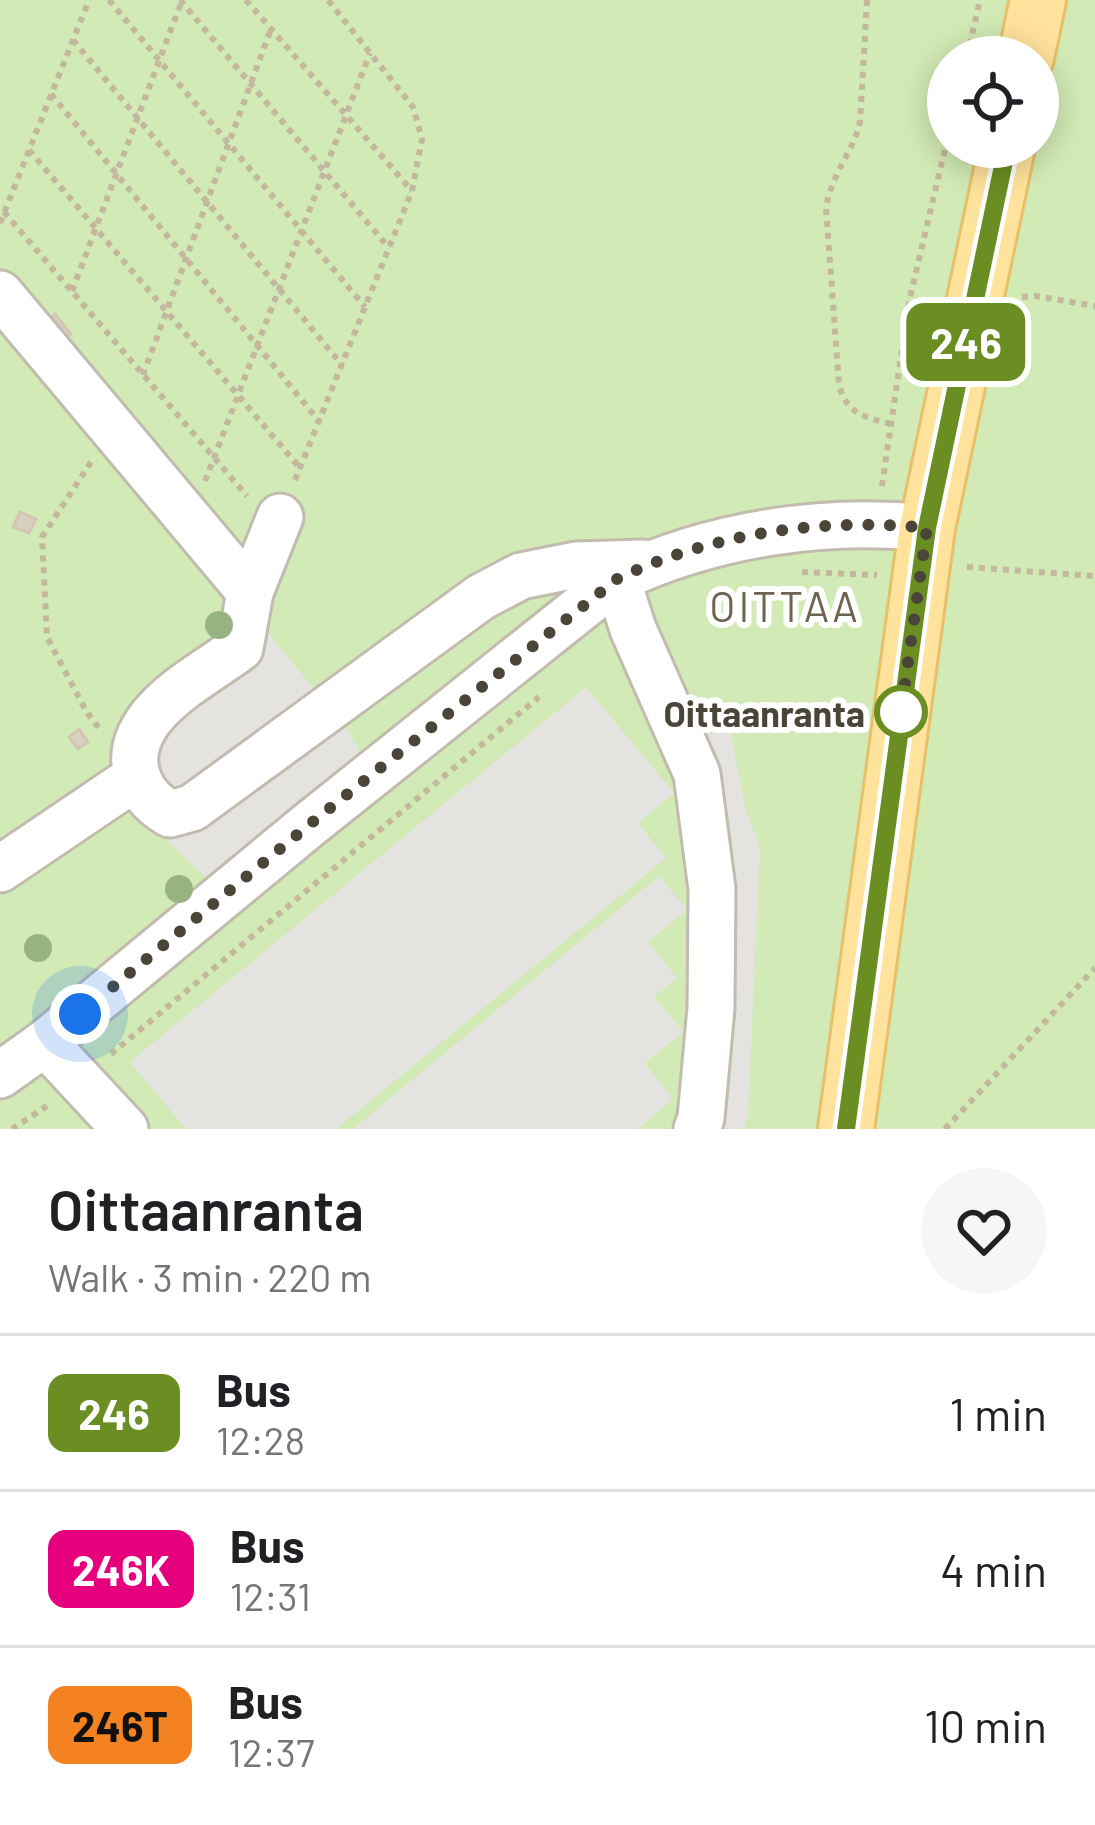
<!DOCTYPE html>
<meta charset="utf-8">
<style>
body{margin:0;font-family:Barlow,sans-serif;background:#f6f6f6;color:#202124;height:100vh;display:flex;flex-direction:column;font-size:45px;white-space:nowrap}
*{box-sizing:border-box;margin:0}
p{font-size:39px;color:#757577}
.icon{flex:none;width:66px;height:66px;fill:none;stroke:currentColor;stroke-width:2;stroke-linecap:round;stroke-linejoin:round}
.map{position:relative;height:1129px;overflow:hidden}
.details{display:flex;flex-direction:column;background:#fff;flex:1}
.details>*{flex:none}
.badge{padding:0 24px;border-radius:18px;font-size:42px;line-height:78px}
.buttons{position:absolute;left:927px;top:36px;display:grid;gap:24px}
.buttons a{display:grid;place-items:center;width:132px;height:132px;border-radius:50%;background:#fff;box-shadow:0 6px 30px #0003;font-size:60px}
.you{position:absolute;width:60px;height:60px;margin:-30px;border:9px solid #fff;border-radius:50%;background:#1a73e8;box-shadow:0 0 0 18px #1a73e833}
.map>.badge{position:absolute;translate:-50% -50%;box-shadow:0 0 0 6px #fff}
.round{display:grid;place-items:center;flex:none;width:126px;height:126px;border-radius:63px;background:#f6f6f6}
.head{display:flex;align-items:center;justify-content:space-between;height:204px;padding:0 48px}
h1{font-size:57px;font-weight:600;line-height:90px}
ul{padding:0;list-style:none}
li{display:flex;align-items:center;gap:36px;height:156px;padding:0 48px;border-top:3px solid #e0e0e0}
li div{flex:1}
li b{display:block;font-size:45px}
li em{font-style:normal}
li .badge{min-width:132px;font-weight:700;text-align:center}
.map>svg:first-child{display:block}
.green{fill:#d2eab5;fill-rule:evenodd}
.parking{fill:#e5e3e0}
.building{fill:#d8cfc1;stroke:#d3c7b4;stroke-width:3}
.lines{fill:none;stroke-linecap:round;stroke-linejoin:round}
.minor-casing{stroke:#c2bbae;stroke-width:51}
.major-casing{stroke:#e6c16a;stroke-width:60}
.path{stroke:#c4b79f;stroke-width:6;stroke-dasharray:6 6;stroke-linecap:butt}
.minor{stroke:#fff;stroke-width:45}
.major{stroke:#ffe39c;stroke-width:54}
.tree{fill:#97b381}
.line-casing{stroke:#fff;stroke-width:27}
.line{stroke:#6b8e23;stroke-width:18}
.walk{stroke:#4b4439;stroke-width:12;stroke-dasharray:0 21.6}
.stop-dot{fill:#fff;stroke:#6b8e23;stroke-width:6}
.labels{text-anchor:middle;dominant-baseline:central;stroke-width:12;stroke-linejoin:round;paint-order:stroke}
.stop-label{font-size:36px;font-weight:bold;fill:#4b4439;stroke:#fff;text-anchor:end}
.quarter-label{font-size:42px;letter-spacing:3px;fill:#6e6250;stroke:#fff}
</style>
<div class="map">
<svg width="1095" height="1129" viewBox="0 0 1095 1129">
<rect width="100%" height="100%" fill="#f6f3ec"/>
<!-- green -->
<path class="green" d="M0,0h1095v1129h-1095zM948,57h90v90h-90z"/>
<!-- parking -->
<g class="parking">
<path d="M262,626l82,99 29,49 -149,121 -126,-121z"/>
<path d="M586,687l88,106 -36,30 28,35 -330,271h-150l-56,-67z"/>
<path d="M713,702l18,33 15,75 14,37 -12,271 -5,11h-46l14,-121 -43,-297z"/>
<path d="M659,876l28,34 -39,32 29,36 -23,19 29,35 -38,31 28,36 -35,30h-285z"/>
</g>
<!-- building -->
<g class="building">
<path d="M55,314l16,20 -13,12 -16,-19z"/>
<path d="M20,512l16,7 -7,14 -16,-6z"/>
<path d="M79,729l9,13 -10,7 -9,-12z"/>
</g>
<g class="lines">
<defs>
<g id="minor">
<path d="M0,294l250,298"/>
<path d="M280,517l-30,75 -10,56c-39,29 -116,66 -104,123 4,20 17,33 34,43l22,-6 289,-211 40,-21 55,-11 67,-2"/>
<path d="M617,579l16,50 64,145 15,115 -1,119 -10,110 -4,11"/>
<path d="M0,869l136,-92"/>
<path d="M45,1043l80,86"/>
<path d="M0,1075l45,-32 265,-219 307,-245c95,-45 207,-62 310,-51"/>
</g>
<g id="major">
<path d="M1026,57l12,-57"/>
<path d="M846,1129l81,-601 80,-381"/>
</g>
</defs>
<!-- minor casing -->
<use href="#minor" class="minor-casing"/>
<!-- major casing -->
<use href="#major" class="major-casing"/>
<!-- path -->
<g class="path">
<path d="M109,0l256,307"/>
<path d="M180,0l209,248"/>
<path d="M246,0l166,191"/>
<path d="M867,0l-7,122c-7,31 -28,50 -34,86l13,177c8,29 25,32 52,39"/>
<path d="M73,40l269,325"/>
<path d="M967,57l13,-57"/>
<path d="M51,94l268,327"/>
<path d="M29,150l271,318"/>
<path d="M4,212l243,284"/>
<path d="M0,223l89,-223"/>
<path d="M72,291l109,-288"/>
<path d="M1022,297l13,-1 60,10"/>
<path d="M143,375l128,-346"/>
<path d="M91,462l-49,75 5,100 39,74 15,20"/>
<path d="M295,480l117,-289 10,-52 -9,-32 -85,-107"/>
<path d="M205,481l165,-428"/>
<path d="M882,486l27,-184 39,-166"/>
<path d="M967,567l128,9"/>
<path d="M802,572l75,3"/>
<path d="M111,1054l428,-357"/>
<path d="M12,1129l38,-25"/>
<path d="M945,1129l150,-161"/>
</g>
<!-- minor -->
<use href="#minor" class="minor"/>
<!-- major -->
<use href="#major" class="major"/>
</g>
<!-- trees -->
<g class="tree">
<circle cx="219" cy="625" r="14"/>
<circle cx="179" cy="889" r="14"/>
<circle cx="38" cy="948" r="14"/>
</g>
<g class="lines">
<defs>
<path id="line" d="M846,1129l81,-601 80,-381"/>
</defs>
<!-- line casing -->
<use href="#line" class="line-casing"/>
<!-- line -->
<use href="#line" class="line"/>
<!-- walk -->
<path class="walk" d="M80,1014l230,-190 307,-245c95,-46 207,-62 310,-51l-26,184"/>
</g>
<!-- markers -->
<circle class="stop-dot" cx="901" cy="712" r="24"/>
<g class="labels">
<!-- stop labels -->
<g class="stop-label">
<text x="865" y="712">Oittaanranta</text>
</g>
<!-- quarter labels -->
<g class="quarter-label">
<text x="785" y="605">OITTAA</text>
</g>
</g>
</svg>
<div class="buttons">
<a><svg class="icon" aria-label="locate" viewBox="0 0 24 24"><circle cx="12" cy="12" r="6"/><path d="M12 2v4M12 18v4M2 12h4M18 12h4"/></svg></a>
</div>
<div class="you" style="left:80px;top:1014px"></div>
<b class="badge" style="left:966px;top:342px;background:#6b8e23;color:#fff">246</b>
</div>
<section class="details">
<div class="head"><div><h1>Oittaanranta</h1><p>Walk · 3 min · 220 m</p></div><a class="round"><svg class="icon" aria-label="heart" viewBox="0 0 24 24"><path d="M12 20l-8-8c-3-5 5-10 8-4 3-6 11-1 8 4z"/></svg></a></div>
<ul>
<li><span class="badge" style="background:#6b8e23;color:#fff">246</span><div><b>Bus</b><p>12:28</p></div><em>1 min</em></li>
<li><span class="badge" style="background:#e6007e;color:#fff">246K</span><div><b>Bus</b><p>12:31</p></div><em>4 min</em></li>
<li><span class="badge" style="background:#f58220;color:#111">246T</span><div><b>Bus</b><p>12:37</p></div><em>10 min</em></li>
</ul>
</section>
